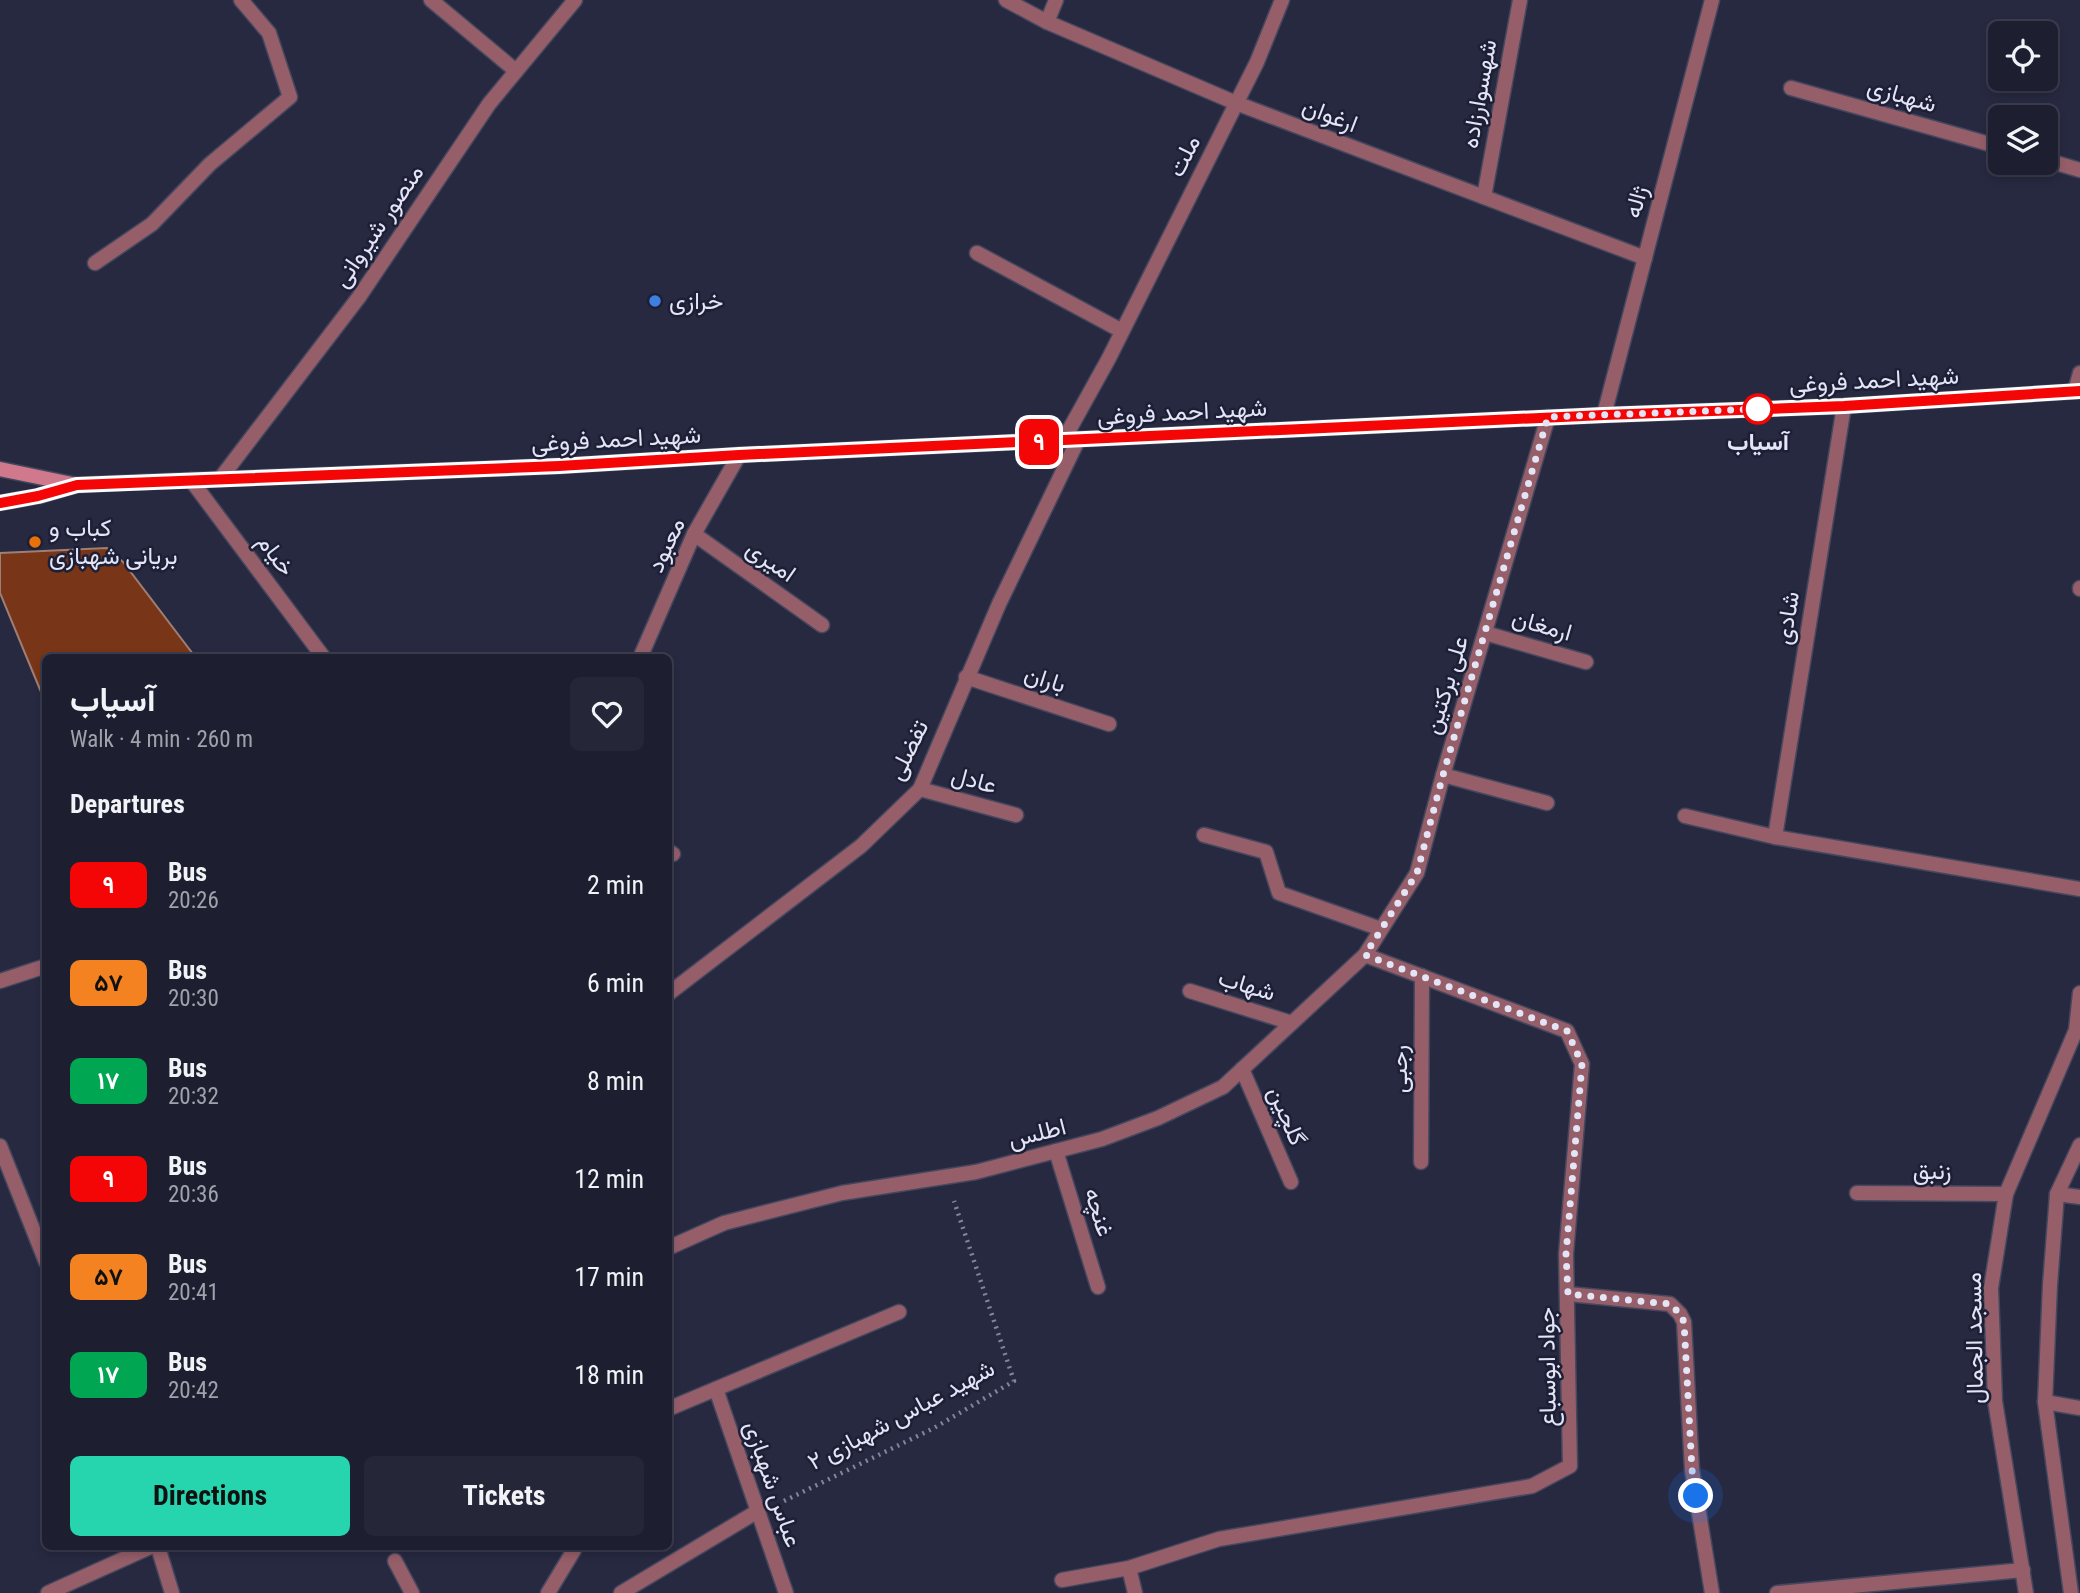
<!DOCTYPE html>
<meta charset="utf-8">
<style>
body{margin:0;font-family:"Roboto Condensed",Vazirmatn,sans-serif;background:#252739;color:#f1f3f6;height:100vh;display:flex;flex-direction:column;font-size:26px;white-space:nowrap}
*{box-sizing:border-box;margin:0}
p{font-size:23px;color:#a0a2ab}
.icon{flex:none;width:38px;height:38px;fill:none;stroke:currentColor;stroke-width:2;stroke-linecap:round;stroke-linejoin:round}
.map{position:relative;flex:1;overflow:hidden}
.drawer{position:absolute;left:42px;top:654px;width:630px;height:896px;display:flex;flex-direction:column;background:#1d1f31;border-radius:10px;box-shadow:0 4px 10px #0003,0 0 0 2px #3b3d4d}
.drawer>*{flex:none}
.badge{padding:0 14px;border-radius:10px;font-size:24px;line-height:46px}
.buttons{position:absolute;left:1988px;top:21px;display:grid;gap:14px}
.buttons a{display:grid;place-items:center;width:70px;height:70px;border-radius:10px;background:#1d1f31;box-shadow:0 4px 10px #0003,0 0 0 2px #3b3d4d;font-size:35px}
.you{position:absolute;width:35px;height:35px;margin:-18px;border:5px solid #fff;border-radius:50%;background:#1a73e8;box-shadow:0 0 0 10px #1a73e833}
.map>.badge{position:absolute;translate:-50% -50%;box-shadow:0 0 0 4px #fff}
h2{padding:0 28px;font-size:26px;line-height:63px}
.round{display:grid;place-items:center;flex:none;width:74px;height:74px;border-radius:10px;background:#252739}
.head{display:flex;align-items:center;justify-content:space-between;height:119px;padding:0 28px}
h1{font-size:33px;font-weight:700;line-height:52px}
.button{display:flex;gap:14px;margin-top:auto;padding:14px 28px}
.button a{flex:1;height:80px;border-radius:10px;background:#26d5ae;color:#111;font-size:28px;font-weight:700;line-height:80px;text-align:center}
.button a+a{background:#252739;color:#f1f3f6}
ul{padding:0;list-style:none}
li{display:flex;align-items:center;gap:21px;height:98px;padding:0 28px}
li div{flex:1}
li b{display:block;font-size:26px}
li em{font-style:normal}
li .badge{min-width:77px;font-weight:700;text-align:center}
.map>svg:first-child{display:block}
.building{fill:#783518;stroke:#9f7f73;stroke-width:2}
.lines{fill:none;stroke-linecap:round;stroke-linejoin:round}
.service-casing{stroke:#45475e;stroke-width:17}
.minor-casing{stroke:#45475e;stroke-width:17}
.secondary-casing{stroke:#45475e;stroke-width:17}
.path{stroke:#83859a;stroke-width:4.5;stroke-dasharray:2 5;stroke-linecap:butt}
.service{stroke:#955e69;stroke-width:14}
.minor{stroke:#955e69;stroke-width:14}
.secondary{stroke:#d0798c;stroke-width:14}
.line-casing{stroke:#fff;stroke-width:16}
.line{stroke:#f40606;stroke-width:10}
.walk{stroke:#e3e5f6;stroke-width:7;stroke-dasharray:0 12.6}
.shop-dot{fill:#3f7fe0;stroke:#1d1f36;stroke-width:2.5}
.stop-dot{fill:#fff;stroke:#f40606;stroke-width:3.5}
.food-dot{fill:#e8710a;stroke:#1d1f36;stroke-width:2.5}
.labels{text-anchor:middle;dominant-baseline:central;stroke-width:5;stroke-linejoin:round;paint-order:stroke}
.street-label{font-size:24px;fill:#e3e5f6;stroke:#1d1f36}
.poi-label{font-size:24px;fill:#e3e5f6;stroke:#1d1f36;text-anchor:start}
.stop-label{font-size:24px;font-weight:bold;fill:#e3e5f6;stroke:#1d1f36}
</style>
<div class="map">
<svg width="2080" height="1593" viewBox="0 0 2080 1593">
<rect width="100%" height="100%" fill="#272941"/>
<!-- building -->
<path class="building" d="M107,548l16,14 73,96h-150v46l-46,-111v-40z"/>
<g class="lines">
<defs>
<path id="service" d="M95,263l57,-39 58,-60 80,-67 -21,-64 -28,-33"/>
<g id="minor">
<path d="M431,0l85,71"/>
<path d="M1006,0l41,22 189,81 409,155"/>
<path d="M1047,22l9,-22"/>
<path d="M1791,88l209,59"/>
<path d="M2046,160l34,10"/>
<path d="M1484,197l36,-197"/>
<path d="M977,253l145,78"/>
<path d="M2075,391l5,-18"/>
<path d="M1604,415l108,-415"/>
<path d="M1063,441l46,-83 148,-296 25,-62"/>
<path d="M220,479l139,-182 130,-193 86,-104"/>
<path d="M191,480l133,178"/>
<path d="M694,534l128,91"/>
<path d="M2080,588v1"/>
<path d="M1485,633l101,29"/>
<path d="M640,658l54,-124 45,-79"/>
<path d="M966,677l143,47"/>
<path d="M1443,775l104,28"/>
<path d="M920,789l96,26"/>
<path d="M1685,816l90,21 305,52"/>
<path d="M1204,835l62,17 13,41 102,36"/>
<path d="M1775,837l69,-431"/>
<path d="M668,851l5,3"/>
<path d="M0,981l46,-15"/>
<path d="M1190,991l102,32"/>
<path d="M668,994l193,-148 59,-57 79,-185 79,-164"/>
<path d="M1242,1069l49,113"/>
<path d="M0,1146l46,116"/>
<path d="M1056,1151l42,136"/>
<path d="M1421,1162l1,-186"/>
<path d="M1857,1193l149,1"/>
<path d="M2057,1194l23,3"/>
<path d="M668,1248l56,-25 118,-30 134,-21 126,-33 56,-21 65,-31 142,-132 52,-82 26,-98 105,-358"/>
<path d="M1568,1294l102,10 10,10 4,8 8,148 20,123"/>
<path d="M716,1389l70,204"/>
<path d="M2045,1402l35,6"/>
<path d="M668,1409l231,-97"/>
<path d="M158,1547l14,46"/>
<path d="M395,1561l17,32"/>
<path d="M1129,1568l6,25"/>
<path d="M1062,1580l67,-12 90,-29 313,-53 38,-20 -4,-212 16,-190 -15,-33 -202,-76"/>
<path d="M48,1593l102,-46"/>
<path d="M548,1593l26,-43 -2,-3"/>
<path d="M621,1593l137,-82"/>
<path d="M1777,1593l246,-23"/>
<path d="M2026,1593l-31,-192 -4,-113 15,-94 70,-164 4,-37"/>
<path d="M2071,1593l-26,-191 5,-117 7,-91 23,-49"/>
</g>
<g id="secondary">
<path d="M0,469l77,16 67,-3 415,-16 180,-11 865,-40 240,-9 236,-15"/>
<path d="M0,503l39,-7 34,-10"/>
</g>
</defs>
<!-- service casing -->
<use href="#service" class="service-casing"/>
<!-- minor casing -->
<use href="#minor" class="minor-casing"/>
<!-- secondary casing -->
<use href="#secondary" class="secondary-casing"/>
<!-- path -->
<path class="path" d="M784,1501l150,-73 80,-47 -60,-180"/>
<!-- service -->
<use href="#service" class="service"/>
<!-- minor -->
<use href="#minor" class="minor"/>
<!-- secondary -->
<use href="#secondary" class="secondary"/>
</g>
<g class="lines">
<defs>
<path id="line" d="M0,503l38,-7 39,-11 482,-19 180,-11 865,-40 240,-9 236,-15"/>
</defs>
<!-- line casing -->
<use href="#line" class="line-casing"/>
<!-- line -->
<use href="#line" class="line"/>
<!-- walk -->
<path class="walk" d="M1696,1496l-4,-26 -8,-148 -4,-8 -10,-10 -102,-10 -2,-40 16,-190 -15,-33 -202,-76 52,-82 26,-98 105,-358 210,-8"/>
</g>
<!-- markers -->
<circle class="shop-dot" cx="655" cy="301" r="7"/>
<circle class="stop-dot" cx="1758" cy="409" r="14"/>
<circle class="food-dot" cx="35" cy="542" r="7"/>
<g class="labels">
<!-- street labels -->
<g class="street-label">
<text transform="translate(1479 94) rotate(-80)">شهسوارزاده</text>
<text transform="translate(1902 95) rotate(16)">شهبازی</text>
<text transform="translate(1330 115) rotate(21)">ارغوان</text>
<text transform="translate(1184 156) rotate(-63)">ملت</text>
<text transform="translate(1636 202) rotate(-75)">ژاله</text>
<text transform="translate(378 226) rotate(-56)">منصور شیروانی</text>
<text transform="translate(1874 380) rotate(-3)">شهید احمد فروغی</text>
<text transform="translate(1182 412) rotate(-3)">شهید احمد فروغی</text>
<text transform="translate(616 439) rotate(-3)">شهید احمد فروغی</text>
<text transform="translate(666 545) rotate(-65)">معبود</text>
<text transform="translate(276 555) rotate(53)">خیام</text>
<text transform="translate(771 561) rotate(35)">امیری</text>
<text transform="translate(1787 618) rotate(-81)">شادی</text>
<text transform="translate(1542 625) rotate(16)">ارمغان</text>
<text transform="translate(1045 679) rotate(18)">باران</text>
<text transform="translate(1446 685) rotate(-73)">علی برکتین</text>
<text transform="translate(908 750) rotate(-64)">تفضلی</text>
<text transform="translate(974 780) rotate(15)">عادل</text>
<text transform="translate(1247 985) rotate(17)">شهاب</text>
<text transform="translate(1399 1069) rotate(-90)">رجبی</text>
<text transform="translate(1287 1116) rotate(67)">گلچین</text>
<text transform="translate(1037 1133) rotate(-14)">اطلس</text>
<text x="1932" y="1171">زنبق</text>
<text transform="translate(1099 1212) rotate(73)">غنچه</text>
<text transform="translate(1974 1338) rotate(-91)">مسجد الجمال</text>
<text transform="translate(1547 1367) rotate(-91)">جواد ابوسباع</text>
<text transform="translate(901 1415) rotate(-28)">شهید عباس شهبازی ۲</text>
<text transform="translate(773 1484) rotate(71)">عباس شهبازی</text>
</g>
<!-- poi labels -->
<g class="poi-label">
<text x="669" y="301">خرازی</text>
<text x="49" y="528">کباب و<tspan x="49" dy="28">بریانی شهبازی</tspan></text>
</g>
<!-- stop labels -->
<g class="stop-label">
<text x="1758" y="442">آسیاب</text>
</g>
</g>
</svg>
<div class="buttons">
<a><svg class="icon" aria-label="locate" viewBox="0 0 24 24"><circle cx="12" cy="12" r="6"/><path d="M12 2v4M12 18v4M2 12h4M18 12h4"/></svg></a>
<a><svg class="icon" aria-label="layers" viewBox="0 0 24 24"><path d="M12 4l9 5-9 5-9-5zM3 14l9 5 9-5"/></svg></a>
</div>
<div class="you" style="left:1696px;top:1496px"></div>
<b class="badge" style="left:1039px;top:442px;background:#f40606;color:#fff">۹</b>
<section class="drawer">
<div class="head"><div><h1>آسیاب</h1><p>Walk · 4 min · 260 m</p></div><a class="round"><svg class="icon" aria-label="heart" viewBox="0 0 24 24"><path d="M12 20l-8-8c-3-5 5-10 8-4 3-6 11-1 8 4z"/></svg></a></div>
<h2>Departures</h2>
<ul>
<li><span class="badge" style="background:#f40606;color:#fff">۹</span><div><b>Bus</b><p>20:26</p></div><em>2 min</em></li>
<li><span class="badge" style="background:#f58220;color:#111">۵۷</span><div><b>Bus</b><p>20:30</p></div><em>6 min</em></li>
<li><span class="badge" style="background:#00a651;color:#fff">۱۷</span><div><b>Bus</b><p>20:32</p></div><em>8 min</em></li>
<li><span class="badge" style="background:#f40606;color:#fff">۹</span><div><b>Bus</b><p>20:36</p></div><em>12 min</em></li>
<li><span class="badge" style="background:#f58220;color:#111">۵۷</span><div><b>Bus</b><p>20:41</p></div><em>17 min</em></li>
<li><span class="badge" style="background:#00a651;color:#fff">۱۷</span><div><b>Bus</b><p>20:42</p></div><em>18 min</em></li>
</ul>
<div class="button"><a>Directions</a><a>Tickets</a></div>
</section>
</div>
